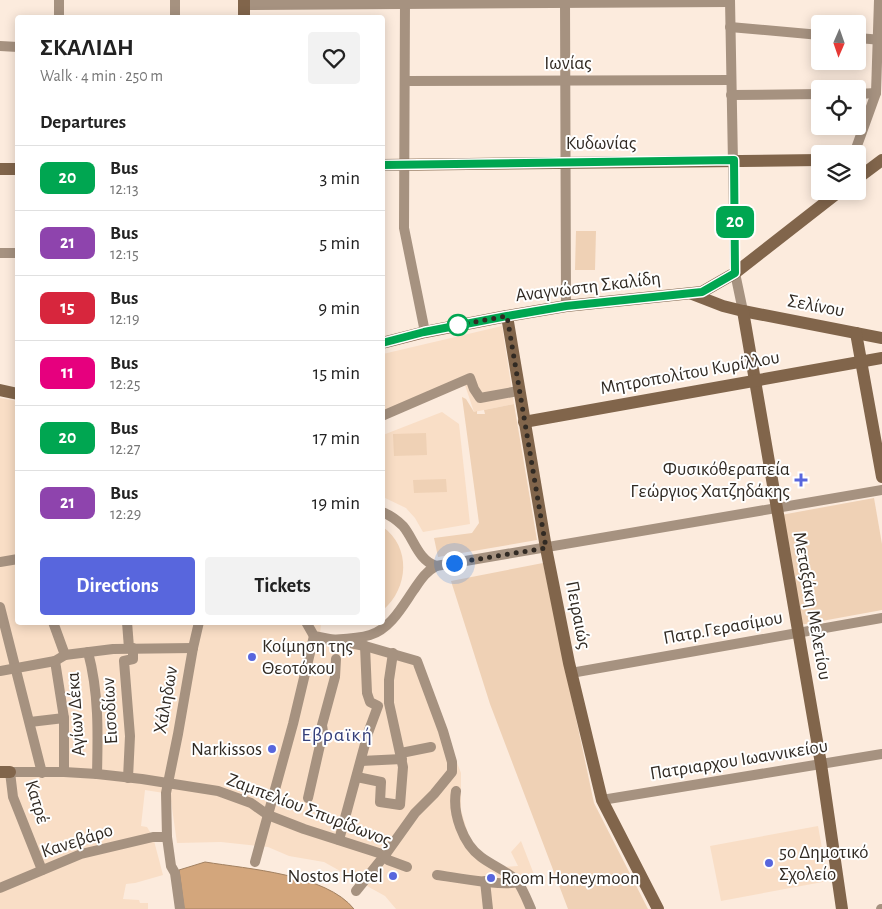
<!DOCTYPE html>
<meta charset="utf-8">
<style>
body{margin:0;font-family:"Alegreya Sans",sans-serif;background:#f2f2f2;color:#222;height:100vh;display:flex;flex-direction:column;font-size:19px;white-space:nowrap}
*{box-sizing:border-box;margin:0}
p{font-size:16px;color:#767676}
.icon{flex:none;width:28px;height:28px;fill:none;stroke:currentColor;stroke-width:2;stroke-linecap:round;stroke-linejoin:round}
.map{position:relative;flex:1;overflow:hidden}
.side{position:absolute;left:15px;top:15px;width:370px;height:610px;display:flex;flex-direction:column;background:#fff;border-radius:5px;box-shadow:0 2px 12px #0003}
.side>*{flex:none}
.badge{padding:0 10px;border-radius:8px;font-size:18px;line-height:32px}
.needle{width:32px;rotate:182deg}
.buttons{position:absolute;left:811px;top:15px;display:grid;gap:10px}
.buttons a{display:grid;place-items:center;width:55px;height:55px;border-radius:5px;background:#fff;box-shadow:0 2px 12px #0003;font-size:25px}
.you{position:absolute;width:25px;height:25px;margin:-12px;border:4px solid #fff;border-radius:50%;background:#1a73e8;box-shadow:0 0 0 8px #1a73e833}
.map>.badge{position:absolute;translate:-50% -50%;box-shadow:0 0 0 2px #fff}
h2{padding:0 25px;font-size:19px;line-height:45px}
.round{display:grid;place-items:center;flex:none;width:52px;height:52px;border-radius:5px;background:#f2f2f2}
.overview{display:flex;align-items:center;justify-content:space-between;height:85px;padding:0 25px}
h1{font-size:24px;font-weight:700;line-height:38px}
.button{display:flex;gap:10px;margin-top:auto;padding:10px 25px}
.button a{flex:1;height:58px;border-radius:5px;background:#5866dd;color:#fff;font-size:20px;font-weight:700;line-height:58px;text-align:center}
.button a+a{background:#f2f2f2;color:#222}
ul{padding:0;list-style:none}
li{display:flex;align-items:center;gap:15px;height:65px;padding:0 25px;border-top:1px solid #e0e0e0}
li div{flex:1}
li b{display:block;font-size:19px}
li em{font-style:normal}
li .badge{min-width:55px;font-weight:700;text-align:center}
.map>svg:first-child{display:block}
.built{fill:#f9dec6}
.green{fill:#efd1b5}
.water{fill:#d3a67c;stroke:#a28161}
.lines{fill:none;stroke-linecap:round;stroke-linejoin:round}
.street{stroke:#a69280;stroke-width:10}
.secondary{stroke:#81654b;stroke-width:12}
.line-casing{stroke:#fff;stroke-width:11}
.line{stroke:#00a651;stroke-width:8}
.walk{stroke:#312a23;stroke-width:5;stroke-dasharray:0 9}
.stop-dot{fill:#fff;stroke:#00a651;stroke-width:2.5}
.poi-dot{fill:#5866dd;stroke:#fff;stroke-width:2}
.labels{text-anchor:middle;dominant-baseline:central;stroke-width:4;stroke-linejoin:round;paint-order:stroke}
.street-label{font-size:19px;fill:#312a23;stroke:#fff}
.poi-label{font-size:19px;fill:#312a23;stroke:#fff;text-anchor:end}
.neighbourhood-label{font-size:20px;letter-spacing:1px;fill:#353f7a;stroke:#fff}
</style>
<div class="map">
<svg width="882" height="909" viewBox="0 0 882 909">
<rect width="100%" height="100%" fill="#fcebdd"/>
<!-- built -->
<g class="built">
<path d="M502,326l12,78 -40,8 -9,-27 -82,35v-66z"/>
<path d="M0,398l17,3 1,221 303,1 -1,12 99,29 42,109v37l8,27 10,14 25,16 14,-1 -7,-14 10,-11 14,36 -17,9 9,23h-131l-11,-13 -61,-34 -35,-6 -21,-9 -47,-5 -44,1 -7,-49 -25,-4 -4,36 6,1 6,10 10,38 -28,8 -9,1 -3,15 16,1 1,3h8v6h-148z"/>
<path d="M442,412l17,12 11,100 -47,8 -8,-14 -9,-10 -23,-11v-62z"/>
<path d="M818,826l10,55 -107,20 -11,-55z"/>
</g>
<!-- green -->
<g class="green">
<path d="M576,231h20l-1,39h-20z"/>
<path d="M462,397l4,2 8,13 3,-1v3h8l-1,-4 30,-6 23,136 -99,17 -4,-19 38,-5 7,-10z"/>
<path d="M426,433l1,22 -33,1 -1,-22z"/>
<path d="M446,479l1,13 -33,1 -1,-13z"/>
<path d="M874,498l8,46v66l-82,15 -19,-110z"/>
<path d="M383,527c28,20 26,61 0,83v-39l2,-2v-5h-2z"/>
<path d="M543,563l51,240 54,106h-80l-78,-205 -39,-123z"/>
</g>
<!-- water -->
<path class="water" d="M205,862c43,7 121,12 149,47h-170l-5,-39z"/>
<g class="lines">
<!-- street -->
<g class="street">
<path d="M59,0v18"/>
<path d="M175,0v18"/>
<path d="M405,0l-1,228 21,104"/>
<path d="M565,0l1,306"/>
<path d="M730,0l5,273 8,38"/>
<path d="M244,5l486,-3"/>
<path d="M730,27l90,8"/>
<path d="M858,38l24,2"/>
<path d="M0,46l18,1"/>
<path d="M405,81l326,-1"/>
<path d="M858,94l18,-1"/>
<path d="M731,95l89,-1"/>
<path d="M854,154l22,-61 3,-93"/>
<path d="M0,253h18"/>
<path d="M382,416l88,-38 4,11 6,9 38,-7"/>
<path d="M382,512c8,3 15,8 21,14 11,13 15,34 33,40"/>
<path d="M0,562l18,-3"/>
<path d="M0,607l42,166"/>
<path d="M53,622l12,33"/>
<path d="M127,622l2,26"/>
<path d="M306,622l8,14 51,10 52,15 26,70 9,31v10l-18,22 -19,19 -30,42 -29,36"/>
<path d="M328,640c14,-1 29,-1 42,-5 20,-6 32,-28 43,-44 7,-10 12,-19 23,-25l446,-76"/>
<path d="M88,652c11,41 10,81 9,122"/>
<path d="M55,661l9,57v54"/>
<path d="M0,671l55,-10 10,-6 48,-6 80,-1"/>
<path d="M571,673l311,-55"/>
<path d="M30,722l34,-4"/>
<path d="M401,753l30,-6"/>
<path d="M361,761l41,-2"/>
<path d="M357,777l24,5 -1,20 20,3 3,-38 -14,-64v-23l4,-27"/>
<path d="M128,778l2,-42 -6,-75 9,-2v-11"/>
<path d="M456,791c-4,22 7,53 25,66 12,9 26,14 36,24 6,8 10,19 14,28"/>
<path d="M308,798l15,-66 -1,-7 13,-48 1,-18"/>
<path d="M602,800l280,-46"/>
<path d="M339,840l29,-107 10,-27 -8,-4 -3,-9 -2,-47"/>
<path d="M255,862l38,-138 21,-88"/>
<path d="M42,870l-29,-73 -3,-25h54l33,2 45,5 76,12 33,12 17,12 36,14 81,26 3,5 19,7"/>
<path d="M437,875c16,2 68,12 80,7"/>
<path d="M485,881l3,28"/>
<path d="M0,888l81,-34 72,-17h14"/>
<path d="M180,909l-5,-36 -4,-7 -4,-29 -1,-44 12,-59 15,-86 6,-26"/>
<path d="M881,909h1"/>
</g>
<!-- secondary -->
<g class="secondary">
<path d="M244,0v18"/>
<path d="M382,165l438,-5"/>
<path d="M0,169h18"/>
<path d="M858,178l24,-18"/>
<path d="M692,294l31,12 20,5 139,27"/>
<path d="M743,311l78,453 21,145"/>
<path d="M507,316l39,232 23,115 33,137 56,109"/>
<path d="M856,333l26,144"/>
<path d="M382,343l43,-11 82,-16 59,-10 136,-14 33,-19 105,-82"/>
<path d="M0,390l18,4"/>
<path d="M524,422l358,-64"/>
<path d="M0,772h10"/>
</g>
</g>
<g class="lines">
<defs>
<path id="line" d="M382,165l352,-5 1,113 -33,19 -136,14 -59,10 -83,16 -42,11"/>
</defs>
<!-- line casing -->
<use href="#line" class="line-casing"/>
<!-- line -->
<use href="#line" class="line"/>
<!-- walk -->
<path class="walk" d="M454,563l92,-15 -39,-232 -49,9"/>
</g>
<!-- markers -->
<circle class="stop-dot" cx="458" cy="325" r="10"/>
<g class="poi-dot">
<path d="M798.5 472.5h5v5h5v5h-5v5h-5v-5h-5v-5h5z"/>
<circle cx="252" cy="657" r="5"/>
<circle cx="272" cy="749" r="5"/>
<circle cx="769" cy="863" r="5"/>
<circle cx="393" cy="876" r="5"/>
<circle cx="491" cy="878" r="5"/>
</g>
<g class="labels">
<!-- street labels -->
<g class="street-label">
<text x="568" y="63">Ιωνίας</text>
<text x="601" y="143">Κυδωνίας</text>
<text transform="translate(588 287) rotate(-7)">Αναγνώστη Σκαλίδη</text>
<text transform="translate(816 306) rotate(11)">Σελίνου</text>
<text transform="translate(690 373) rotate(-10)">Μητροπολίτου Κυρίλλου</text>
<text transform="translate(812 606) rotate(80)">Μεταξάκη Μελετίου</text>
<text transform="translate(578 615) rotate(79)">Πειραιώς</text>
<text transform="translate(723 628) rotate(-10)">Πατρ.Γερασίμου</text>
<text transform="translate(166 700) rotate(-80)">Χάληδων</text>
<text transform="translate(110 711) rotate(-93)">Εισοδίων</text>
<text transform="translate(76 714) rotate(-94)">Αγίων Δέκα</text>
<text transform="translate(739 760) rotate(-9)">Πατριαρχου Ιωαννικείου</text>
<text transform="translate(37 802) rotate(73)">Κατρέ</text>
<text transform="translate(309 810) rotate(21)">Ζαμπελίου Σπυρίδωνος</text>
<text transform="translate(77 841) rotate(-18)">Κανεβάρο</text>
</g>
<!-- poi labels -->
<g class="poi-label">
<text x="790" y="469">Φυσικόθεραπεία<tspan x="790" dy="22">Γεώργιος Χατζηδάκης</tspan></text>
<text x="262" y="646" text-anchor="start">Κοίμηση της<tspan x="262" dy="22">Θεοτόκου</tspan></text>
<text x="262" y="749">Narkissos</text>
<text x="779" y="852" text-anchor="start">5ο Δημοτικό<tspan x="779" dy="22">Σχολείο</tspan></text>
<text x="383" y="876">Nostos Hotel</text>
<text x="501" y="878" text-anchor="start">Room Honeymoon</text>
</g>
<!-- neighbourhood labels -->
<g class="neighbourhood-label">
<text x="337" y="735">Εβραϊκή</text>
</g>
</g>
</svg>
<div class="buttons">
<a><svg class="needle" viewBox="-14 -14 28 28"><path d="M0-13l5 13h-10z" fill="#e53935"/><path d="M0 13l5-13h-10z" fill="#767676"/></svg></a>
<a><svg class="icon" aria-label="locate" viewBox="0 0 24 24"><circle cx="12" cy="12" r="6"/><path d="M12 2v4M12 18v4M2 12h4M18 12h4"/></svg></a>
<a><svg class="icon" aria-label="layers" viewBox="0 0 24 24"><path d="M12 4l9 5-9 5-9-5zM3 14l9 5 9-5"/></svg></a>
</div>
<div class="you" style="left:454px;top:563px"></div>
<b class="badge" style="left:735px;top:222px;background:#00a651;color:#fff">20</b>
<section class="side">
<div class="overview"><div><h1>ΣΚΑΛΙΔΗ</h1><p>Walk · 4 min · 250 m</p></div><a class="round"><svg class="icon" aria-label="heart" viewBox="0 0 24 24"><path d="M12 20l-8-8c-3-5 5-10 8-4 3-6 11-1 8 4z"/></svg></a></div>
<h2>Departures</h2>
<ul>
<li><span class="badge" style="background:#00a651;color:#fff">20</span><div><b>Bus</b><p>12:13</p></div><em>3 min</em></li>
<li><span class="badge" style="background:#8e44ad;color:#fff">21</span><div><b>Bus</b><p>12:15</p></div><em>5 min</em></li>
<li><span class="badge" style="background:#d7263d;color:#fff">15</span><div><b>Bus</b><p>12:19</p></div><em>9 min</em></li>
<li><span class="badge" style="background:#e6007e;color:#fff">11</span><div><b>Bus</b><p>12:25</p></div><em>15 min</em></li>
<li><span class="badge" style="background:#00a651;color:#fff">20</span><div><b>Bus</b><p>12:27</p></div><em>17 min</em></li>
<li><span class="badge" style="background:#8e44ad;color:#fff">21</span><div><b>Bus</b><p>12:29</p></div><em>19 min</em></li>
</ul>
<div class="button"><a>Directions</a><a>Tickets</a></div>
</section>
</div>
